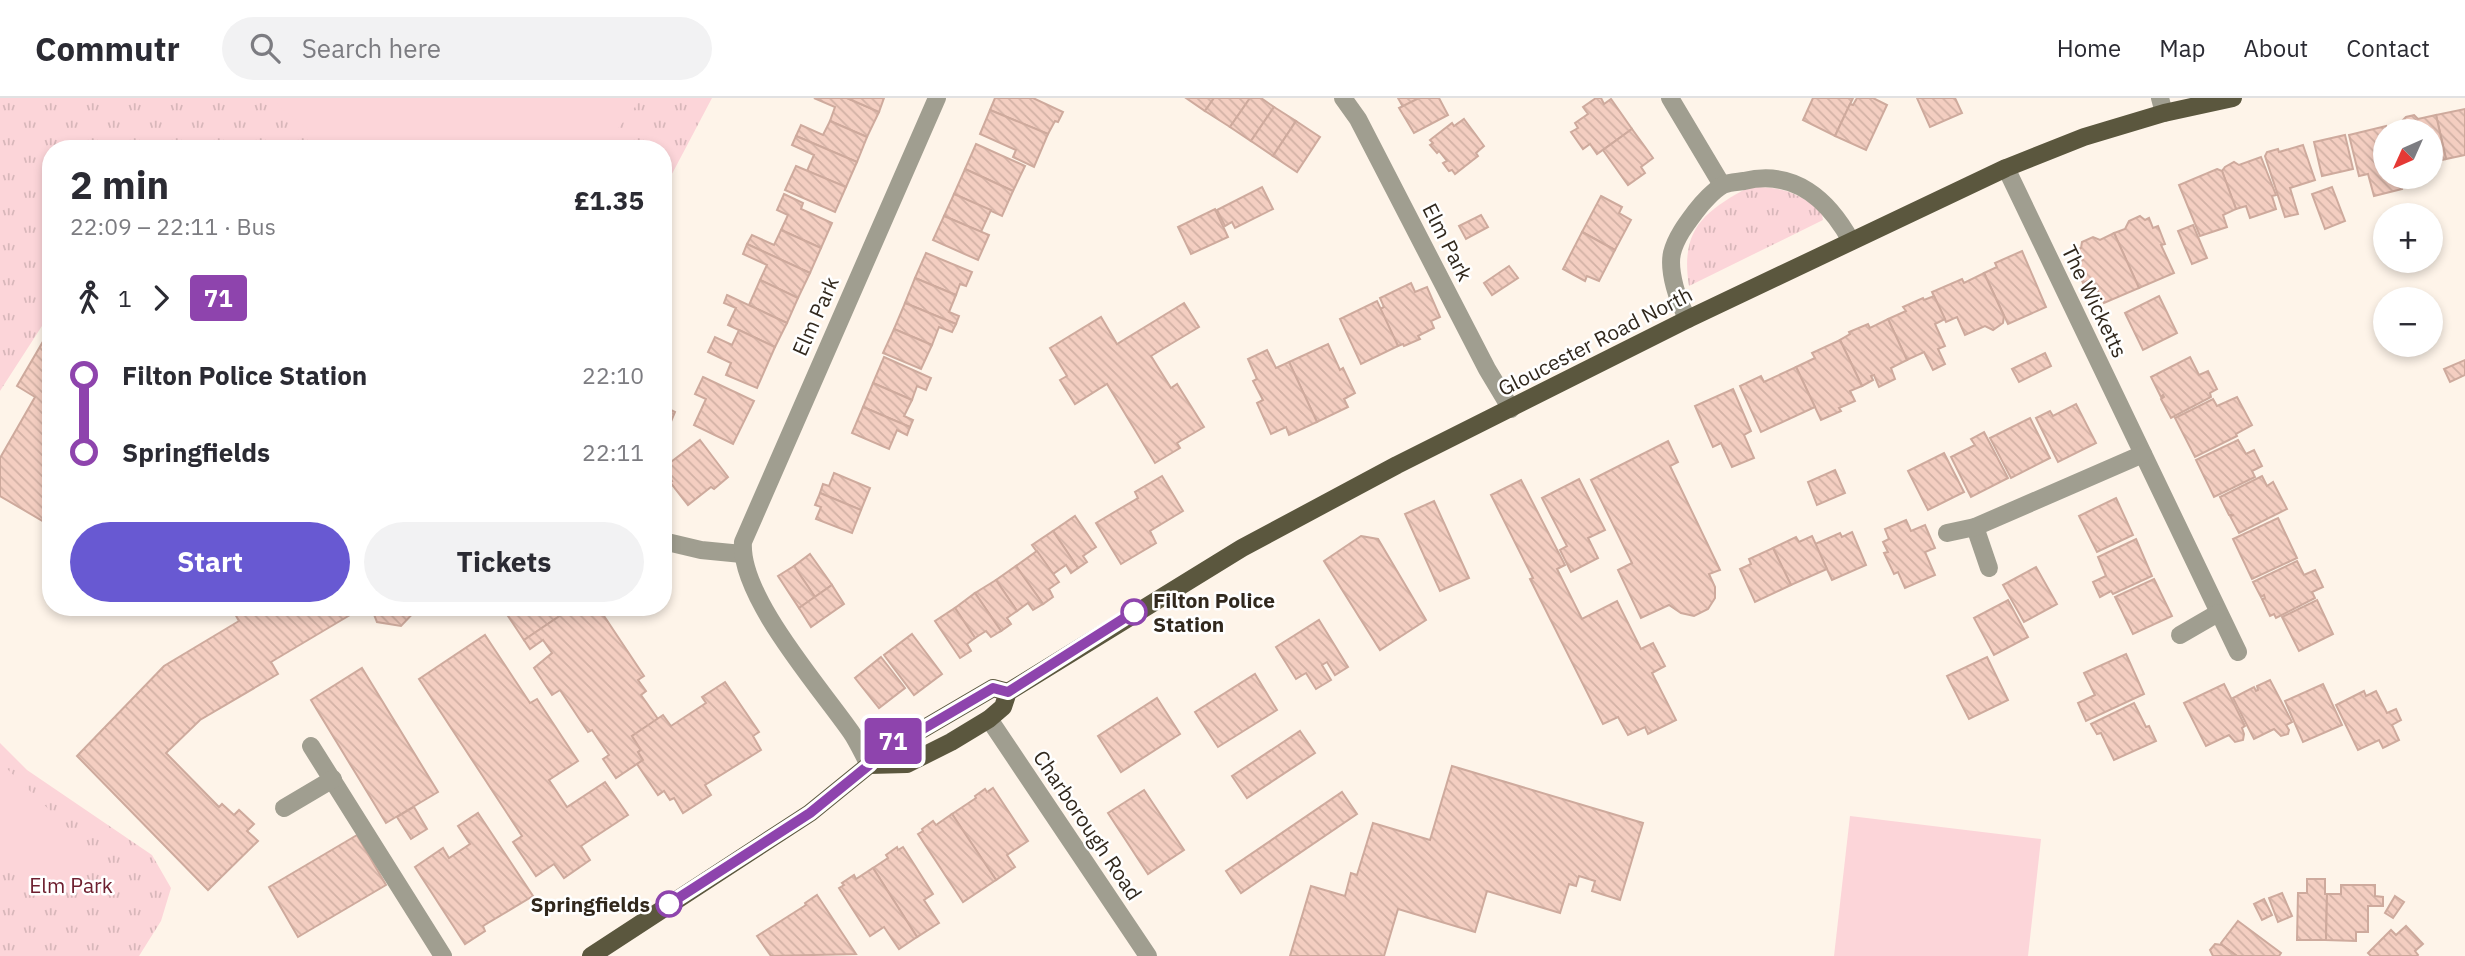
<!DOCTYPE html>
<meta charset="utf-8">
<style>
body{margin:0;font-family:"IBM Plex Sans",sans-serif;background:#f2f2f3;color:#2b2b33;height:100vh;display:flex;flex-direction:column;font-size:26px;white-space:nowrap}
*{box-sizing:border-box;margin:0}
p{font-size:23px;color:#7c7c81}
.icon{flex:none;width:38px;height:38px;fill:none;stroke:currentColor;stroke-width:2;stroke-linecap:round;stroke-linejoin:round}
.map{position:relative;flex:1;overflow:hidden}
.details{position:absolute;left:42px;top:42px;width:630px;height:476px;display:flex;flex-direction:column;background:#fff;border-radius:28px;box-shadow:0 4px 10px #0003}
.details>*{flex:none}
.badge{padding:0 14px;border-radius:5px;font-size:24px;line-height:46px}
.needle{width:46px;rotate:225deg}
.tools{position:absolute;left:2373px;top:21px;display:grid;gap:14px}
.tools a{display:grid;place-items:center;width:70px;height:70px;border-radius:50%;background:#fff;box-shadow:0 4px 10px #0003;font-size:35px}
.map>.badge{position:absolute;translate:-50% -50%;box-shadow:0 0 0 4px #fff}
.legs{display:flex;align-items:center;gap:10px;height:77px;padding:0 28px;font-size:23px}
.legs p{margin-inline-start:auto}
.summary{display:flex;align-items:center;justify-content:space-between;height:119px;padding:0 28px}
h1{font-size:38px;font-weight:800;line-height:52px}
.button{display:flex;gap:14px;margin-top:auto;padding:14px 28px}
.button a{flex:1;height:80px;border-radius:42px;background:#6859d2;color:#fff;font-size:28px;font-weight:800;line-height:80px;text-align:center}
.button a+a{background:#f2f2f3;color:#2b2b33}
ul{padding:0 28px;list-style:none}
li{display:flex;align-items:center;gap:24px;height:77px;font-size:26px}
li i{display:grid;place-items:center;width:10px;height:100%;margin:0 9px;background:currentColor}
li i::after{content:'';width:18px;height:18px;margin:-9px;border:5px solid;border-radius:50%;background:#fff}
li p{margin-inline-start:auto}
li:first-child i{background:linear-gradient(#0000 50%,currentColor 0)}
li:last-child i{background:linear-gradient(currentColor 50%,#0000 0)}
header{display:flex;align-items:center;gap:42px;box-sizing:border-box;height:98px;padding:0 35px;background:#fff;border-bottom:2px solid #e1e1e2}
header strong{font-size:33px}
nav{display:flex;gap:38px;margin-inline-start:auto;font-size:24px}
.search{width:490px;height:63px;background:#f2f2f3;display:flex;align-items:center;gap:18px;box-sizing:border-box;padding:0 24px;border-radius:38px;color:#7c7c81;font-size:26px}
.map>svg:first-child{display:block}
.grass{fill:url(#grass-tufts)}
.garden{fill:#fcd5d9}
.building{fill:url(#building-back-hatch);stroke:#ceaa9d;stroke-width:2}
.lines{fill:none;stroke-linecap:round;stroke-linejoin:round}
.minor{stroke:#a09e90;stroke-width:18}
.primary{stroke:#5b573e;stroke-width:18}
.line-1-casing{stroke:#fff;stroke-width:16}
.line-1{stroke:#8e44ad;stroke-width:10}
.stop-1-dot{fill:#fff;stroke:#8e44ad;stroke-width:3.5}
.labels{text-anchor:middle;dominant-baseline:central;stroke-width:5;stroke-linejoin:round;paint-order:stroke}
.street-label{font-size:21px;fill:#31281d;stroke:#fff}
.stop-label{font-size:21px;font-weight:bold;fill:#31281d;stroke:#fff;text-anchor:start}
.park-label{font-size:21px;fill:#6e2030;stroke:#fff}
</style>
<header>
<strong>Commutr</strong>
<div class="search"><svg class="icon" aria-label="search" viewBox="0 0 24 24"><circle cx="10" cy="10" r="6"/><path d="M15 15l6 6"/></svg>Search here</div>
<nav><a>Home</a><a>Map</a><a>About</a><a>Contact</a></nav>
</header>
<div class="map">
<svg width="2465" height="858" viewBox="0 0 2465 858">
<defs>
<pattern id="grass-tufts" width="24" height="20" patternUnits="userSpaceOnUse" patternTransform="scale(1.75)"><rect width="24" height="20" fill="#fcd5d9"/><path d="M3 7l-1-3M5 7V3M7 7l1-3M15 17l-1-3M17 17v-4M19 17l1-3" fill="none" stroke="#d8b7ba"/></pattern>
<pattern id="building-back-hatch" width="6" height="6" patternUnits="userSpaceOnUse" patternTransform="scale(1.75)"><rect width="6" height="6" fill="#f4cec1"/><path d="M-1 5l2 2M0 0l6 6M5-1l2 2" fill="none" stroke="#d2b1a5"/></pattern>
</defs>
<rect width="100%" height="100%" fill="#fef4e9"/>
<!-- grass -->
<g class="grass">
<path d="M0,0h712l-49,93v-42h-612v163l-51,79z"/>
<path d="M1749,89c34,0 43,4 72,22l2,11 -134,66c-9,-56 14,-74 60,-99z"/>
<path d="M0,645l27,27 125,85 19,33 -10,33 -22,35h-139z"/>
</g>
<!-- garden -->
<g class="garden">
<path d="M282,0h360l-40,51h-269l-56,-44z"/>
<path d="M0,664l96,93 -51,50 -45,-44z"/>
<path d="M1850,718l191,23 -13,117h-194z"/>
</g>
<!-- building -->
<g class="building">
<path d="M814,0h33l32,14 -12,25 -37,-16 5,-14z"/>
<path d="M847,0h37l-5,14z"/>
<path d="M995,0h38l30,14 -5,10 -3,-1 -7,13 -58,-24z"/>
<path d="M1186,0h28l-9,13z"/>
<path d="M1214,0h36l-20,29 -25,-16z"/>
<path d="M1250,0h11l13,9 -23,34 -21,-14z"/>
<path d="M1398,0h21l-16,9z"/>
<path d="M1419,0h20l9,17 -34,18 -15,-25z"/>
<path d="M1596,0h5l3,6 7,-5 21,30 -35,25 -7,-10 -7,5 -12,-17 7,-4 -3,-5 13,-9 -5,-7z"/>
<path d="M1813,0h40l-18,38 -32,-16z"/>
<path d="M1857,0h16l14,7 -21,45 -31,-14 15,-32 3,1z"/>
<path d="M1917,0h38l7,15 -32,14z"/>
<path d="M1274,9l22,14 -23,35 -22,-15z"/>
<path d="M2465,11v46l-19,4 -10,-44z"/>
<path d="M990,12l58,24 -14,33 -21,-10 3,-7 -36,-16z"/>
<path d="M2414,17l4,4 18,-4 10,44 -15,4v-32h-36l7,-2 -2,-6 6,-6z"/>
<path d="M1464,21l20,27 -8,7 2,3 -23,18 -3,-4 -3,1 -6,-8 4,-2 -8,-10 -2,2 -7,-8 3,-2 -3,-3 22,-17 2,3z"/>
<path d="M830,23l37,16 -10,25 -61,-26 5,-11 22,10z"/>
<path d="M1296,23l24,16 -23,35 -24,-16z"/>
<path d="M2386,28l-1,51h14l3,12 -28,7 -6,-22 -9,2 -10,-41z"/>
<path d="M1632,31l21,29 -12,9 4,6 -17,12 -25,-35z"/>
<path d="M2345,37l8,34 -31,7 -8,-34z"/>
<path d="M796,38l61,26 -11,25 -39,-16 7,-16 -22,-10z"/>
<path d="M976,46l49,22 -12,25 -48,-22z"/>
<path d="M2303,47l12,35 -25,8 8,26 -13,3 -20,-61 2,-4 11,-3 1,3z"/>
<path d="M2261,59l15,38 -4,1 4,13 -26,9 -4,-12 -10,3 -14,-38 3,-4 9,-5 5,3z"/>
<path d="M796,68l50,21 -11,25 -50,-22z"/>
<path d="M965,71l48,22 -11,25 -48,-22z"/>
<path d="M2217,71l5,2 14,38 -13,6 4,12 -27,9 -21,-51z"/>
<path d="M1262,89l11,22 -38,19 -3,-6 -7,4 -8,-16z"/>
<path d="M2332,89l13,34 -20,8 -13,-35z"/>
<path d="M784,96l19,9 -2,6 31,14 -11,25 -40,-18 7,-15 -11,-5z"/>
<path d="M954,96l37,16 -10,22 -37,-16z"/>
<path d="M1601,98l21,11 -3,6 12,7 -16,30 -33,-18z"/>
<path d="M1215,111l13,28 -37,17 -13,-27z"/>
<path d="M1481,117l7,12 -22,12 -7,-13z"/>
<path d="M944,118l45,19 -11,25 -45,-20z"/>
<path d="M2140,118l5,4 4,-2 4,10 5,-2 7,18 -4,1 13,28 -35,15 -25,-55 11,-4 4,-8z"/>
<path d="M2193,127l14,33 -15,6 -14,-33z"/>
<path d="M781,132l40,18 -11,25 -63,-29 5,-9 22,10z"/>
<path d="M1582,134l33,18 -16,31 -12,-5 -2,5 -22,-12z"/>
<path d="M2114,135l25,55 -35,15 -12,-24 -9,4 -8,-19 8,-4 -5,-11 3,-1 1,-6 11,-5 7,3z"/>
<path d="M747,146l63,29 -12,25 -38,-18 7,-15 -24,-11z"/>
<path d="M2022,153l24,56 -38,17 -24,-51 13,-6 -2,-4z"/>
<path d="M926,155l46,19 -6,14 -6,-2 -4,11 -41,-17z"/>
<path d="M1509,168l9,12 -26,17 -8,-12z"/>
<path d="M1984,175l20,43 -1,7 -10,7 -8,-4 -20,9 -8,-18 -11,5 -14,-30 30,-13 2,4z"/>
<path d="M915,180l41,17 -7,17 10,4 -3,8 -51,-21z"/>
<path d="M760,182l38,18 -11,25 -38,-18z"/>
<path d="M1411,185l4,9 12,-5 13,30 -9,4 3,7 -16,8 2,3 -16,7 -1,-2 -5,2 -18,-37 4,-2 -4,-9z"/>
<path d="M727,197l60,28 -12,24 -47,-22 8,-17 -12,-5z"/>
<path d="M1934,198l11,23 -10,5 10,22 -7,3 7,15 -12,6 -9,-18 -17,8 -19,-41 18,-8 -3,-4 20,-9 1,2z"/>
<path d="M2159,198l18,37 -34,17 -18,-37z"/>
<path d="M1377,203l21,45 -37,18 -21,-45z"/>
<path d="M905,205l51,21 -4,8 -13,-5 -7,18 -38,-16z"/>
<path d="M1184,205l15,24 -48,29 20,32 6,-4 27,43 -27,16 3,5 -25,15 -48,-79 -32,20 -15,-24 7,-4 -17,-28 51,-31 16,27z"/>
<path d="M1888,221l19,41 -16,8 4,11 -16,8 -5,-12 -3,1 2,4 -11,6 -22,-46 10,-6 -1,-2 19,-8 2,4z"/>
<path d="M894,231l38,16 -11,24 -38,-16z"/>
<path d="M739,232l36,17 -18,41 -31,-13 5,-12 -23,-11 7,-15 17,8z"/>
<path d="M48,235l3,2v191l-51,-30v-38l35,-61 -18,-11z"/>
<path d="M1840,242l22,46 -12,5 5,10 -16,7 2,3 -20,9 -25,-53 19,-9 -3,-5z"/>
<path d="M1328,246l12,26 3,-2 12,25 -11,6 4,8 -31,15 -28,-60z"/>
<path d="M1267,252l9,18 13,-6 28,60 -28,13 -3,-8 -15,7 -14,-31 6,-3 -10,-19 4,-2 -9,-20z"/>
<path d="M2045,255l6,13 -32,16 -7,-13z"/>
<path d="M884,259l47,21 -5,12 -9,-4 -5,14 -39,-17z"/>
<path d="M2190,259l9,18 9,-4 9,18 -7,4 1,4 -40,21 -10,-19 3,-2 -1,-2 -2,2 -10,-20z"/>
<path d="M2465,262v15l-15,7 -6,-13z"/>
<path d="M1796,269l19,40 -54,25 -21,-46 21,-10 3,6z"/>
<path d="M703,279l51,24 -21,43 -39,-19 12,-26 -11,-5z"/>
<path d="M873,285l39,17 -8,16 9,4 -3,7 -47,-20z"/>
<path d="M1733,291l18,42 -7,4 10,23 -22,9 -11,-24 -8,4 -18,-41z"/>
<path d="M2237,299l15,28 -16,9 1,2 -42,21 -20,-39 38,-19 4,7z"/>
<path d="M2076,306l20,39 -38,19 -22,-44 14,-7 3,5z"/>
<path d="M663,308l12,6 -5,12 -7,-3z"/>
<path d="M863,309l47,20 -3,8 -10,-5 -8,19 -37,-16z"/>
<path d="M2030,320l20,40 -39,20 -21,-40z"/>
<path d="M1984,334l24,46 -37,19 -20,-40 24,-12 -4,-6z"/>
<path d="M700,342l28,37 -14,12 -3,-2 -23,18 -18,-23 2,-1 -9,-13z"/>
<path d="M2238,342l8,14 8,-4 8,16 -10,5 3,6 -41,20 -18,-37z"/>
<path d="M1668,343l10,21 -8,4 50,104 -11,4 6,13v11l-7,11 -14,7 -13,-3 -12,-8 -28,13 -23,-48 14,-7 -41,-83z"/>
<path d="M1944,355l20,39 -36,18 -20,-39z"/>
<path d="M1835,372l10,23 -28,12 -9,-23z"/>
<path d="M834,375l36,15 -9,22 -41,-17 3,-9 6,2z"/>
<path d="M1162,378l21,35 -33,20 6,12 -35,21 -25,-41 42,-25 -3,-6z"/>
<path d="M2262,378l5,10 6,-4 14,27 -48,24 -9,-17 4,-1h-5l-9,-18z"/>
<path d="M1579,381l26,51 -17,8 10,20 -27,14 -11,-22 7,-4 -25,-48z"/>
<path d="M1521,382l44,85 -8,4 25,50 35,-18 24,48 12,-6 12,23 -13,7 24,47 -28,14 -3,-7 -17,8 -10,-18 -15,7 -73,-145 3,-1 -42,-83z"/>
<path d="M820,395l41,17 -9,23 -36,-14 5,-12 -6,-2z"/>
<path d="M2116,400l17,37 -36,17 -18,-36z"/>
<path d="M1434,403l35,77 -29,13 -35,-77z"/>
<path d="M1075,418l21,31 -13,9 4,6 -9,6 -25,-37z"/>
<path d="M2278,420l19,40 -45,21 -19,-40z"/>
<path d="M1906,422l5,11 14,-6 10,23 -10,4 10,23 -30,13 -7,-16 -4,2 -10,-21 4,-1 -5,-10 6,-3 -4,-10z"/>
<path d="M1053,433l25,37 -7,5 -5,-8 -13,9 -21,-29z"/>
<path d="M1852,434l14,33 -34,15 -17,-36 25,-11 2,4z"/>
<path d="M1361,438l17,3 48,81 -46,30 -56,-89z"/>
<path d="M1812,438l15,33 -36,16 -18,-37 23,-11 3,5z"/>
<path d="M2136,441l16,37 -39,18 -2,-3 -11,6 -7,-15 13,-6 -8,-19z"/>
<path d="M1773,450l18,37 -36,17 -15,-33 11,-5 -2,-5z"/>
<path d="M1037,453l22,31 -10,7 4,8 -10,7 -27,-38z"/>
<path d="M810,456l22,31 -17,12 -21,-31z"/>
<path d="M2297,463l7,14 11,-5 8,17 -11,5 3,6 -39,20 -2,-4 -4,2 -8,-17 3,-1 -1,-3 -3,2 -8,-15z"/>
<path d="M794,468l21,31 -16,11 -21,-32z"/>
<path d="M1016,468l27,38 -10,6 -5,-7 -11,8 -21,-31z"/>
<path d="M2036,469l21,37 -33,18 -21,-37z"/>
<path d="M2154,481l18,37 -39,18 -18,-37z"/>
<path d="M996,482l21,31 -10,7 4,6 -10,7 -26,-38z"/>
<path d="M832,487l12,19 -33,23 -12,-19z"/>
<path d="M975,495l26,38 -10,6 -5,-6 -11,7 -20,-30z"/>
<path d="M2008,502l20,37 -34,18 -20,-37z"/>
<path d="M2317,502l16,34 -34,17 -17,-34z"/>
<path d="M231,509h114l5,8 -79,47 7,12 -78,46 -34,33 53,54 3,-3 12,11 5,-5 15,14 -7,7 11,10 -50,49 -131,-134 87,-90 75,-45z"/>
<path d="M371,509h48l-18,19 -24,-4z"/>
<path d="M513,509h60l-49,33 -16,-24 8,-5z"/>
<path d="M573,509h25l46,69 -6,4 8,11 -5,4 17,24 -26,17 9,14 -3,2 5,8 -27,18 -13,-19 6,-4 -17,-25 -4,2 -28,-42 -8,5 -18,-27 18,-15 -9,-13 -13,9 -6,-9z"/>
<path d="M955,510l20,30 -8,6 4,7 -11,7 -25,-37z"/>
<path d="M1319,522l29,47 -13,8 -8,-13 -5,3 9,15 -15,9 -10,-16 -10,6 -20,-32z"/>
<path d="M912,536l30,40 -28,21 -30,-40z"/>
<path d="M485,537l45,68 7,-4 41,62 -29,19 18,27 38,-25 23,33 -47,31 9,14 -26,18 -10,-14 -18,12 -23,-34 9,-6 -103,-157z"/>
<path d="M2126,556l18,40 -58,27 -8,-18 17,-8 -11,-22z"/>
<path d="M881,559l24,31 -26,20 -24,-30z"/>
<path d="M1987,559l21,43 -39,19 -22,-43z"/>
<path d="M362,570l76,124 -52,31 -75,-123z"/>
<path d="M1255,576l22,36 -59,37 -23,-35z"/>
<path d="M2270,582l22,42 -6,3 3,5 -1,4 -7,2 -7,-7 -20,10 -21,-41 21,-11 2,4 2,-1 -1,-4z"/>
<path d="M725,584l34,50 -6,4 8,14 -56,35 6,10 -28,18 -9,-15 -4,2 -6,-9 -6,4 -21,-31 6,-4 -5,-8 3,-2 -9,-14 31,-21 8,11 35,-23 -4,-6z"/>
<path d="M2224,586l21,42 -3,2 2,6 -1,6 -8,2 -6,-7 -23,11 -22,-43z"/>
<path d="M2323,586l19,41 -39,17 -18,-41z"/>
<path d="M2364,593l2,5 10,-5 11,22 9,-4 5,11 -9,5 7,15 -16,8 -4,-8 -21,10 -22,-45z"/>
<path d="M1157,600l23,36 -59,38 -23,-36z"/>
<path d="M2134,605l12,24 3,-1 7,15 -42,19 -13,-27 -4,1 -6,-10z"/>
<path d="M1300,633l15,22 -68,45 -15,-22z"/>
<path d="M1452,668l191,57 -23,77 -28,-9 3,-10 -16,-5 -3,10 -7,-2 -9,29 -73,-22 -12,41 -77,-23 -14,47h-94l21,-70 34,10 6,-23 6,2 16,-52 57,17z"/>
<path d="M993,690l35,53 -21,14 8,12 -19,13 -44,-66 24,-16 -1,-2 10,-7 2,3z"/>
<path d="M1144,692l40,60 -36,24 -40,-61z"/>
<path d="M1342,694l15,22 -116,79 -15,-22z"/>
<path d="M414,709l13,22 -16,10 -14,-22z"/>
<path d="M478,715l55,83 -50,30 2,5 -20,13 -50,-77 28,-19 6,10 21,-14 -12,-18z"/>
<path d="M952,716l44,66 -33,22 -45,-68 5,-3 -1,-2 11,-8 3,4z"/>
<path d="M357,737l29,50 -88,52 -29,-50z"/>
<path d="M897,749l1,3 5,-3 30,47 -9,6 15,23 -22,14 -44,-69 15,-10 -2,-3z"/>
<path d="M873,770l44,69 -18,12 -15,-22 -14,9 -31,-48 5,-3 -2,-2 12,-8 2,4z"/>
<path d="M2307,781h18v15h2l-1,46h-29l1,-47h9z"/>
<path d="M2341,787h34v11l8,1v9h-15v26h-12v9l-30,-1 1,-46h14z"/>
<path d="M2282,795l10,23 -14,6 -9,-24z"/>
<path d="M817,797l39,59 -85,2 -14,-20 49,-31 -1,-2z"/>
<path d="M2395,798l9,6 -11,16 -8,-5z"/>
<path d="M2264,801l8,16 -10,5 -8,-16z"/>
<path d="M2238,823l43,32 -2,3h-42l-15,-11 -1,-2z"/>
<path d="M2406,828l17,18 -8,7 3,4 -1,1h-46l-3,-3 23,-23 5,5z"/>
<path d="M2215,846l7,1 15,11h-24l-3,-6z"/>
</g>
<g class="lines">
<!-- minor -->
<g class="minor">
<path d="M1343,0l15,21 129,250 24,40"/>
<path d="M1670,0l52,87"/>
<path d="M2160,0l4,15"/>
<path d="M2006,70l232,484"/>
<path d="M1688,221c-10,-16 -20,-48 -16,-66 4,-16 15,-30 24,-42 6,-8 18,-21 27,-26 6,-3 15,-3 21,-4 50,-12 84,18 107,60"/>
<path d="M1975,429l14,41"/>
<path d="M1947,435l28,-6 168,-73"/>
<path d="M663,443l38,9 41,4"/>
<path d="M2180,537l38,-22"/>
<path d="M989,621l159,237"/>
<path d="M311,648l132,210"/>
<path d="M869,667c-6,-11 -11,-23 -18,-33 -32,-46 -112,-136 -108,-190l194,-444"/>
<path d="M284,710l49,-29"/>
</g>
<!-- primary -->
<g class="primary">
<path d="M869,667l38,-1 44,-22 38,-23 14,-12 5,-15 234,-144 155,-83 291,-146 318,-151 78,-31 80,-24 69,-15"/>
<path d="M591,858l219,-143 59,-48 21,-23 21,-6 82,-48 15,4"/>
</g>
</g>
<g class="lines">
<defs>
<path id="line-1" d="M669,806l141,-91 59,-48 21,-23 21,-6 82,-48 15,4 126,-80"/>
</defs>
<!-- line-1 casing -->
<use href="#line-1" class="line-1-casing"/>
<!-- line-1 -->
<use href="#line-1" class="line-1"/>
</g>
<!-- markers -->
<g class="stop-1-dot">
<circle cx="1134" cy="514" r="12"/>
<circle cx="669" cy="806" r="12"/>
</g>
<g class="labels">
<!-- street labels -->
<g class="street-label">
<text transform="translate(1448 144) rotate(63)">Elm Park</text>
<text transform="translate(2095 203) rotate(64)">The Wicketts</text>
<text transform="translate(815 218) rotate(-66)">Elm Park</text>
<text transform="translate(1595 243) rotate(-27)">Gloucester Road North</text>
<text transform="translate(1088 727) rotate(56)">Charborough Road</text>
</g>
<!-- stop labels -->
<g class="stop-label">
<text x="1153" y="502">Filton Police<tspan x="1153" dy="24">Station</tspan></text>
<text x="650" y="806" text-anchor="end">Springfields</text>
</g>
<!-- park labels -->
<g class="park-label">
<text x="71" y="787">Elm Park</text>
</g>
</g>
</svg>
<div class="tools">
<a><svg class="needle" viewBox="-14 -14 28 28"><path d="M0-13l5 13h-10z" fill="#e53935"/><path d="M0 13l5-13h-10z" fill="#7c7c81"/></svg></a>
<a>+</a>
<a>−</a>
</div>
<b class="badge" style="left:893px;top:643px;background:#8e44ad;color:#fff">71</b>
<section class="details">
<div class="summary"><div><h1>2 min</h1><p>22:09 – 22:11 · Bus</p></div><b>£1.35</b></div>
<div class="legs"><svg class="icon" aria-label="walk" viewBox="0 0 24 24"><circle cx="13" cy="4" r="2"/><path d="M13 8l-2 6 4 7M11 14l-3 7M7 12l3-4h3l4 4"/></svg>1<svg class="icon" aria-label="forward" viewBox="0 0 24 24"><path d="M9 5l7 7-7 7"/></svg><b class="badge" style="background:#8e44ad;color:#fff">71</b></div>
<ul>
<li><i style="color:#8e44ad"></i><b>Filton Police Station</b><p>22:10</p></li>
<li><i style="color:#8e44ad"></i><b>Springfields</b><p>22:11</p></li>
</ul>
<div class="button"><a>Start</a><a>Tickets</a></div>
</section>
</div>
